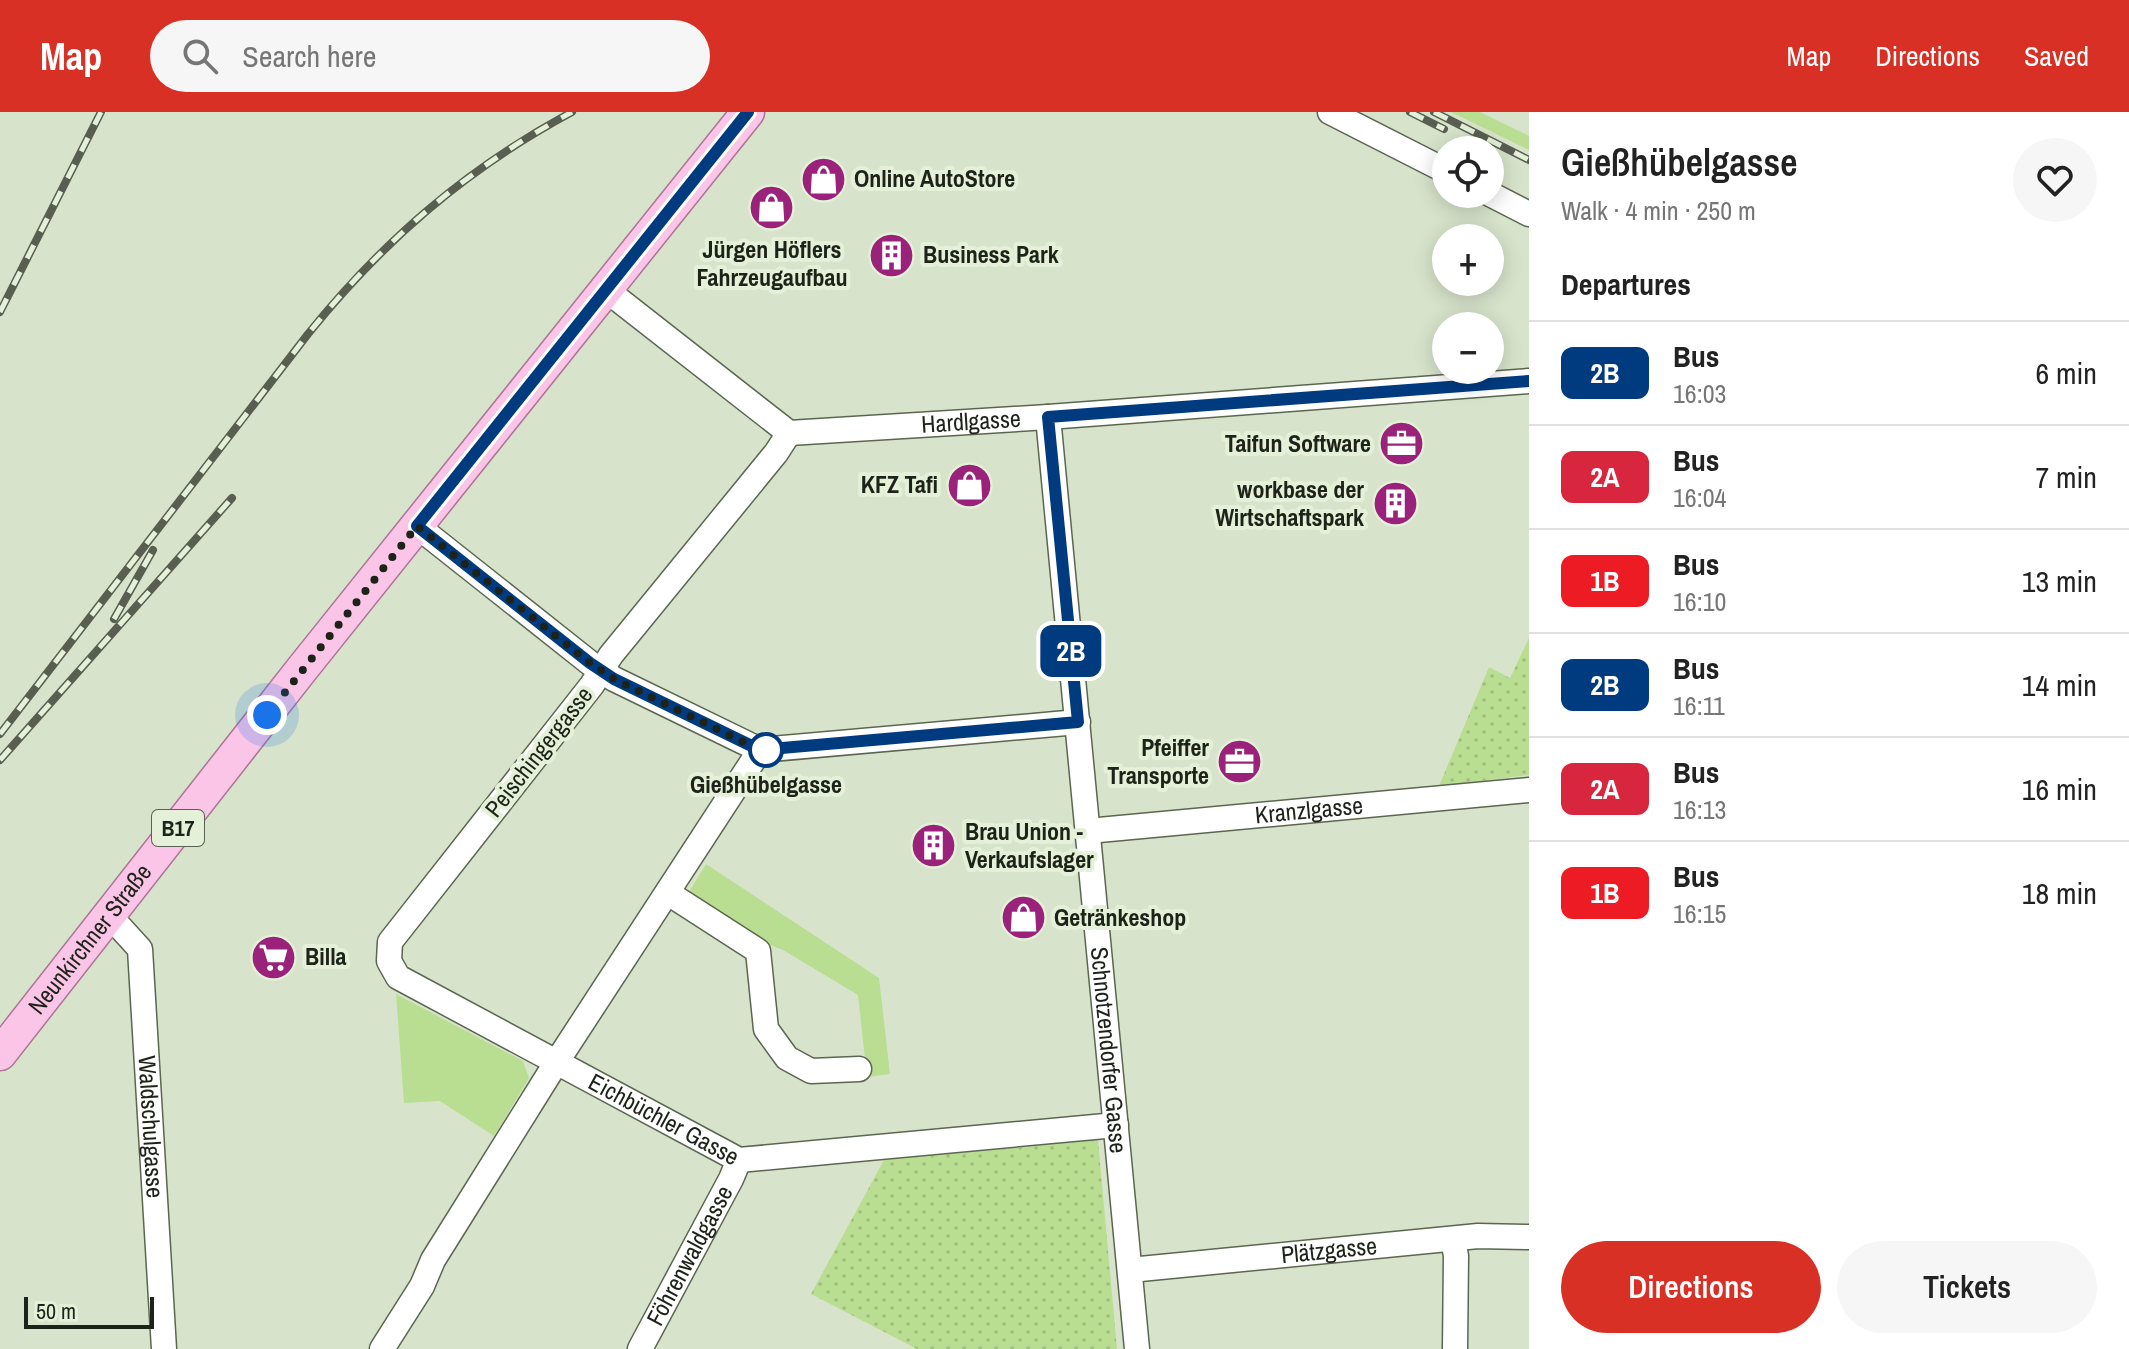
<!DOCTYPE html>
<html lang="en">
<head>
<meta charset="utf-8">
<style>
	:root { --surface:#fff; --page:#f6f6f6; --text:#222; --muted:#767676; --line:#e0e0e0; --accent:#d93025 }
	body { margin:0; font-family:"Archivo Narrow",sans-serif; background:var(--page); color:var(--text); height:100vh; display:flex; flex-direction:column; font-size:30px; white-space:nowrap }
	* { box-sizing:border-box; margin:0 }
	p { font-size:26px; color:var(--muted) }
	.icon { flex:none; width:44px; height:44px; fill:none; stroke:currentColor; stroke-width:2; stroke-linecap:round; stroke-linejoin:round }
	.map { position:relative; flex:1; overflow:hidden }
	.panel { display:flex; flex-direction:column; background:var(--surface); width:600px }
	.panel>* { flex:none }
	.badge { padding:0 16px; border-radius:12px; font-size:28px; line-height:52px }
	.fabs { position:absolute; left:1432px; top:24px; display:grid; gap:16px }
	.fabs a { display:grid; place-items:center; width:72px; height:72px; border-radius:50%; background:var(--surface); box-shadow:0 4px 20px #0003; font-size:40px }
	.scale { position:absolute; left:24px; bottom:20px; width:130px; box-sizing:border-box; padding-left:8px; border:4px solid #1e231a; border-top:0; font-size:22px; line-height:28px; white-space:nowrap; color:#1e231a; -webkit-text-stroke:6px #e4f1d8; paint-order:stroke }
	.you { position:absolute; width:40px; height:40px; margin:-20px; border:6px solid #fff; border-radius:50%; background:#1a73e8; box-shadow:0 0 0 12px #1a73e833 }
	.map>.badge { position:absolute; translate:-50% -50%; box-shadow:0 0 0 4px #fff }
	h2 { padding:0 32px; font-size:30px; line-height:72px }
	.round { display:grid; place-items:center; flex:none; width:84px; height:84px; border-radius:42px; background:var(--page) }
	.overview { display:flex; align-items:center; justify-content:space-between; height:136px; padding:0 32px }
	h1 { font-size:38px; font-weight:600; line-height:60px }
	.button { display:flex; gap:16px; margin-top:auto; padding:16px 32px }
	.button a { flex:1; height:92px; border-radius:48px; background:var(--accent); color:#fff; font-size:32px; font-weight:600; line-height:92px; text-align:center }
	.button a+a { background:var(--page); color:var(--text) }
	ul { padding:0; list-style:none }
	li { display:flex; align-items:center; gap:24px; height:104px; padding:0 32px; border-top:2px solid var(--line) }
	li div { flex:1 }
	li b { display:block; font-size:30px }
	li em { font-style:normal }
	li .badge { min-width:88px; font-weight:700; text-align:center }
	header { display:flex; align-items:center; gap:48px; box-sizing:border-box; height:112px; padding:0 40px; background:var(--accent); color:#fff }
	header strong { font-size:38px }
	nav { display:flex; gap:44px; margin-inline-start:auto; font-size:28px }
	.search { width:560px; height:72px; background:var(--page); display:flex; align-items:center; gap:20px; box-sizing:border-box; padding:0 28px; border-radius:44px; color:var(--muted); font-size:30px }
	main { display:flex; flex:1; min-height:0 }
	.map>svg:first-child { display:block }
</style>
</head>
<body>
<header>
<strong>Map</strong>
<div class="search"><svg class="icon" aria-label="search" viewBox="0 0 24 24"><circle cx="10" cy="10" r="6"/><path d="M15 15l6 6"/></svg>Search here</div>
<nav><a>Map</a><a>Directions</a><a>Saved</a></nav>
</header>
<main>
<div class="map">
<svg width="1529" height="1237" viewBox="0 0 1529 1237">
	<defs>
		<pattern id="park-dots" width="8" height="8" patternUnits="userSpaceOnUse" patternTransform="scale(2)"><rect width="8" height="8" fill="#b9de92"/><path d="M2 2h.1M6 6h.1" fill="none" stroke="#9fbe7d" stroke-width="1.8" stroke-linecap="round"/></pattern>
	</defs>
	<rect width="100%" height="100%" fill="#d7e4cb"/>
	<path fill="#b9de92" d="M 1451,0 L 1480,0 L 1529,24 L 1529,38 Z
		M 706,752 L 879,866 L 890,962 L 867,965 L 858,883 L 783,838 L 761,829 L 689,780 Z
		M 396,882 L 523,949 L 529,966 L 494,1024 L 440,989 L 404,991 Z"/>
	<path fill="url(#park-dots)" d="M 1529,526 L 1529,663 L 1439,674 L 1489,555 L 1510,566 Z
		M 1098,1028 L 1117,1237 L 917,1237 L 811,1182 L 884,1048 Z"/>
	<g fill="none" stroke-linecap="round" stroke-linejoin="round">
		<defs>
			<g id="minor">
				<path d="M 1330,0 L 1446,59"/>
				<path d="M 1490,82 L 1529,102"/>
				<path id="s1" d="M 605,177 L 789,321 L 1048,305 L 1529,269"/>
				<path id="s2" d="M 1048,305 L 1137,1237"/>
				<path id="s3" d="M 789,321 L 776,341 L 611,543 L 592,573 L 390,830 L 389,849 L 398,865 L 739,1048 L 1116,1013"/>
				<path d="M 417,414 L 590,551 L 614,567 L 760,638 L 1078,610"/>
				<path id="s4" d="M 1088,719 L 1529,678"/>
				<path d="M 668,781 L 758,839 L 766,917 L 787,946 L 811,959 L 859,957"/>
				<path id="s5" d="M 109,803 L 140,837 L 164,1237"/>
				<path d="M 1453,1127 L 1456,1144 L 1455,1237"/>
				<path id="s6" d="M 1130,1158 L 1478,1124 L 1529,1125"/>
				<path d="M 382,1237 L 422,1174 L 433,1148 L 556,951 L 760,638"/>
				<path id="s7" d="M 640,1237 L 731,1067 L 739,1048"/>
			</g>
			<g id="major">
				<path id="s8" d="M 0,942 L 302,557 L 748,0"/>
			</g>
		</defs>
		<use href="#minor" stroke="#5b6650" stroke-width="27"/>
		<use href="#major" stroke="#ac7496" stroke-width="35"/>
		<use href="#minor" stroke="#fff" stroke-width="24"/>
		<use href="#major" stroke="#fbc5e8" stroke-width="32"/>
		<defs>
			<path id="rail" d="M 1410,0 L 1444,17
				M 1434,0 L 1529,48
				M 0,200 L 101,0
				M 114,507 L 153,438
				M 0,622 L 308,222 C 383,129 466,57 572,0
				M 0,648 L 232,386"/>
		</defs>
		<use href="#rail" stroke="#585f51" stroke-width="8"/>
		<use href="#rail" stroke="#e4f1d8" stroke-width="5" stroke-dasharray="15" stroke-linecap="butt"/>
	</g>
	<g fill="none" stroke-linecap="round" stroke-linejoin="round">
		<defs>
			<path id="line" d="M 748,0 L 417,414 L 590,551 L 614,567 L 760,638 L 1078,610 L 1048,305 L 1529,269"/>
		</defs>
		<use href="#line" stroke="#fff" stroke-width="18"/>
		<use href="#line" stroke="#003b80" stroke-width="12"/>
		<path stroke="#1e231a" stroke-width="8" stroke-dasharray="0 14.4" d="M 267,603 L 417,414 L 590,551 L 614,567 L 760,638 L 766,638"/>
	</g>
	<defs>
		<symbol id="shop-disc" viewBox="-11 -11 22 22"><circle r="9.5" fill="#9b227a" stroke="#e4f1d8"/><path d="M-5-2.5h2.3a2.7 3.5 0 0 1 5.4 0H5L5.5 6h-11ZM-1.5-2.5h3a1.5 2.3 0 0 0-3 0Z" fill="#fff"/></symbol>
		<symbol id="building-disc" viewBox="-11 -11 22 22"><circle r="9.5" fill="#9b227a" stroke="#e4f1d8"/><path d="M-4-6H4V6H1V3H-1V6H-4ZM-2.5-4.3h1.7v1.8h-1.7ZM.8-4.3h1.7v1.8H.8ZM-2.5-1h1.7V.8h-1.7ZM.8-1h1.7V.8H.8Z" fill="#fff"/></symbol>
		<symbol id="office-disc" viewBox="-11 -11 22 22"><circle r="9.5" fill="#9b227a" stroke="#e4f1d8"/><path d="M-6-3h4V-5.5h4V-3h4V5H-6ZM-1-4.5V-3h2v-1.5ZM-6 0V1H6V0Z" fill="#fff"/></symbol>
		<symbol id="supermarket-disc" viewBox="-11 -11 22 22"><circle r="9.5" fill="#9b227a" stroke="#e4f1d8"/><path d="M-6-5.5h2.5l.6 2H6L4.5 2H-2.5L-4.4-4H-6ZM-1.5 3.2a1.3 1.3 0 1 0 .1 0ZM3 3.2a1.3 1.3 0 1 0 .1 0Z" fill="#fff"/></symbol>
	</defs>
	<g fill-rule="evenodd">
		<use href="#shop-disc" x="798" y="42" width="51" height="51"/>
		<use href="#shop-disc" x="746" y="70" width="51" height="51"/>
		<use href="#building-disc" x="866" y="118" width="51" height="51"/>
		<use href="#office-disc" x="1376" y="306" width="51" height="51"/>
		<use href="#shop-disc" x="944" y="348" width="51" height="51"/>
		<use href="#building-disc" x="1370" y="366" width="51" height="51"/>
		<use href="#office-disc" x="1214" y="624" width="51" height="51"/>
		<use href="#building-disc" x="908" y="708" width="51" height="51"/>
		<use href="#shop-disc" x="998" y="780" width="51" height="51"/>
		<use href="#supermarket-disc" x="248" y="820" width="51" height="51"/>
	</g>
	<circle fill="#fff" stroke="#003b80" stroke-width="4" cx="766" cy="638" r="16"/>
	<g text-anchor="middle" stroke-width="8" stroke-linejoin="round" paint-order="stroke">
		<rect fill="#e4f1d8" stroke="#596153" stroke-width="2" x="152" y="698" width="52" height="36" rx="6"/>
		<g font-size="22" font-weight="bold" fill="#1e231a">
			<text x="178" y="724">B17</text>
		</g>
		<g font-size="24" font-weight="bold" fill="#1e231a" stroke="#e4f1d8" text-anchor="start">
			<text x="854" y="75">Online AutoStore</text>
			<text x="772" y="146" text-anchor="middle">Jürgen Höflers<tspan x="772" dy="28">Fahrzeugaufbau</tspan></text>
			<text x="923" y="151">Business Park</text>
			<text x="1371" y="340" text-anchor="end">Taifun Software</text>
			<text x="938" y="381" text-anchor="end">KFZ Tafi</text>
			<text x="1364" y="386" text-anchor="end">workbase der<tspan x="1364" dy="28">Wirtschaftspark</tspan></text>
			<text x="1209" y="644" text-anchor="end">Pfeiffer<tspan x="1209" dy="28">Transporte</tspan></text>
			<text x="965" y="728">Brau Union -<tspan x="965" dy="28">Verkaufslager</tspan></text>
			<text x="1054" y="814">Getränkeshop</text>
			<text x="305" y="853">Billa</text>
		</g>
		<g font-size="24" fill="#1e231a" stroke="#e4f1d8">
			<text dy="8" stroke="none"><textPath href="#s1" startOffset="416">Hardlgasse</textPath></text>
			<text transform="translate(539 640) rotate(-52)" y="8">Peischingergasse</text>
			<text dy="8" stroke="none"><textPath href="#s4" startOffset="222">Kranzlgasse</textPath></text>
			<text dy="8" stroke="none"><textPath href="#s8" startOffset="146">Neunkirchner Straße</textPath></text>
			<text dy="8" stroke="none"><textPath href="#s2" startOffset="636">Schnotzendorfer Gasse</textPath></text>
			<text dy="8" stroke="none"><textPath href="#s3" startOffset="986">Eichbüchler Gasse</textPath></text>
			<text dy="8" stroke="none"><textPath href="#s5" startOffset="224">Waldschulgasse</textPath></text>
			<text dy="8" stroke="none"><textPath href="#s6" startOffset="200">Plätzgasse</textPath></text>
			<text dy="8" stroke="none"><textPath href="#s7" startOffset="106">Föhrenwaldgasse</textPath></text>
		</g>
		<g font-size="24" font-weight="bold" fill="#1e231a" stroke="#e4f1d8">
			<text x="766" y="681">Gießhübelgasse</text>
		</g>
	</g>
</svg>
<div class="fabs">
<a><svg class="icon" aria-label="locate" viewBox="0 0 24 24"><circle cx="12" cy="12" r="6"/><path d="M12 2v4M12 18v4M2 12h4M18 12h4"/></svg></a>
<a>+</a>
<a>−</a>
</div>
<div class="scale">50 m</div>
<div class="you" style="left:267px;top:603px"></div>
<b class="badge" style="left:1071px;top:539px;background:#003b80;color:#fff">2B</b>
</div>
<section class="panel">
<div class="overview"><div><h1>Gießhübelgasse</h1><p>Walk · 4 min · 250 m</p></div><a class="round"><svg class="icon" aria-label="heart" viewBox="0 0 24 24"><path d="M12 20l-8-8c-3-5 5-10 8-4 3-6 11-1 8 4z"/></svg></a></div>
<h2>Departures</h2>
<ul>
<li><span class="badge" style="background:#003b80;color:#fff">2B</span><div><b>Bus</b><p>16:03</p></div><em>6 min</em></li>
<li><span class="badge" style="background:#d7263d;color:#fff">2A</span><div><b>Bus</b><p>16:04</p></div><em>7 min</em></li>
<li><span class="badge" style="background:#ed1c24;color:#fff">1B</span><div><b>Bus</b><p>16:10</p></div><em>13 min</em></li>
<li><span class="badge" style="background:#003b80;color:#fff">2B</span><div><b>Bus</b><p>16:11</p></div><em>14 min</em></li>
<li><span class="badge" style="background:#d7263d;color:#fff">2A</span><div><b>Bus</b><p>16:13</p></div><em>16 min</em></li>
<li><span class="badge" style="background:#ed1c24;color:#fff">1B</span><div><b>Bus</b><p>16:15</p></div><em>18 min</em></li>
</ul>
<div class="button"><a>Directions</a><a>Tickets</a></div>
</section>
</main>
</body>
</html>
